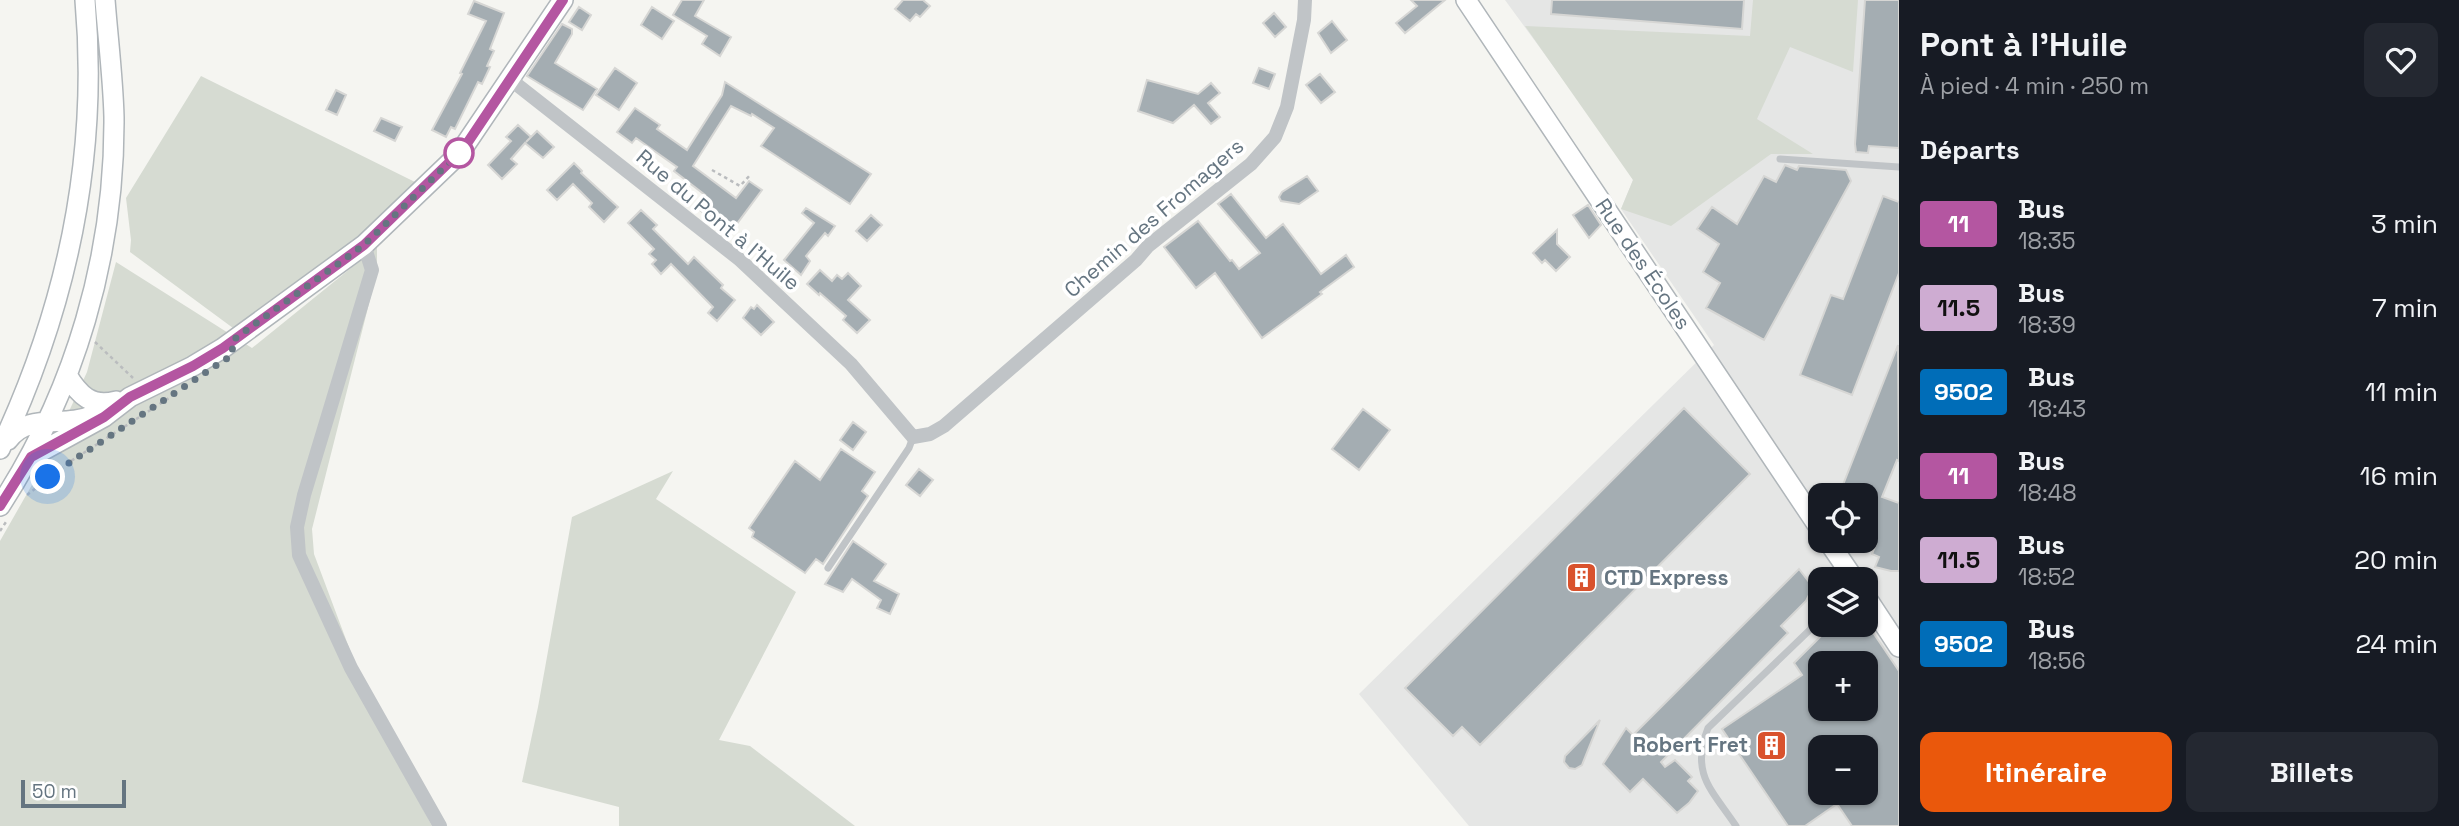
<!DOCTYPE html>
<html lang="fr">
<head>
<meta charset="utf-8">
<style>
	:root { --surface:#171b24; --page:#242831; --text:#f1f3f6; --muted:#9ea1a6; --accent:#ea580c }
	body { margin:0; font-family:"Space Grotesk",sans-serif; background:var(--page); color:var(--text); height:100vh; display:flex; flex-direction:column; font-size:26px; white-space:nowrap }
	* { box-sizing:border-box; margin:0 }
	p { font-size:23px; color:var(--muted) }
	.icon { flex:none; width:38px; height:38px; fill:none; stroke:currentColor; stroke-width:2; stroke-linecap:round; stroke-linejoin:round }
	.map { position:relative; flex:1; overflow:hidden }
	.panel { display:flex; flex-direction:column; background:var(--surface); width:560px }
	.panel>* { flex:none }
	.badge { padding:0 14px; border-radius:5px; font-size:24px; line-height:46px }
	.fabs { position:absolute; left:1808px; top:483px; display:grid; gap:14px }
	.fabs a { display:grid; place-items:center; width:70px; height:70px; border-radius:14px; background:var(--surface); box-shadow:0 2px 5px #0004; font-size:35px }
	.scale { position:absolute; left:21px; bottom:18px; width:105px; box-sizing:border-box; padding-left:7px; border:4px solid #657581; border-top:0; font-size:19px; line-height:24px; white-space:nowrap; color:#657581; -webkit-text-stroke:5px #fff; paint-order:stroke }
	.you { position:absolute; width:35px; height:35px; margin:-18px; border:5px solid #fff; border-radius:50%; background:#1a73e8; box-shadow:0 0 0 10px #1a73e833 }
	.map>.badge { position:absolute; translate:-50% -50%; box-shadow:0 0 0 4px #fff }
	h2 { padding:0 21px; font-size:26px; line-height:63px }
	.round { display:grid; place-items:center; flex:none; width:74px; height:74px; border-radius:14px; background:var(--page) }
	.headline { display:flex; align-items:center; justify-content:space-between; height:119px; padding:0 21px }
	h1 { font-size:33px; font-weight:600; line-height:52px }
	.button { display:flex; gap:14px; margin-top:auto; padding:14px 21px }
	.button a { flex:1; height:80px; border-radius:14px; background:var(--accent); color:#fff; font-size:28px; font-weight:600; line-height:80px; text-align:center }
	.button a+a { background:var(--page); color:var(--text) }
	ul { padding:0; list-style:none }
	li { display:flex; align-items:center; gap:21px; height:84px; padding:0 21px }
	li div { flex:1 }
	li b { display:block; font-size:26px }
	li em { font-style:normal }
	li .badge { min-width:77px; font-weight:700; text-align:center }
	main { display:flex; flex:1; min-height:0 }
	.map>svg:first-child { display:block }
</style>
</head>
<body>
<main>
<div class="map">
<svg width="1899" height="826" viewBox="0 0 1899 826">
	<rect width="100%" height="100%" fill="#f5f5f1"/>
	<path fill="#e5e6e5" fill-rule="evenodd" d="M 1505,0 L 1899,0 L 1899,826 L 1469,826 L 1359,694 L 1714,345 L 1621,209 L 1633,180 L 1619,156 ZM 1820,495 L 1866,495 L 1866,541 L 1820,541 ZM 1820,579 L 1866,579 L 1866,625 L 1820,625 ZM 1820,663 L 1866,663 L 1866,709 L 1820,709 ZM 1820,747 L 1866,747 L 1866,793 L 1820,793 Z"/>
	<path fill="#d6dbd2" d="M 1753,0 L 1858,0 L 1853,72 L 1790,47 L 1757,119 L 1813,154 L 1771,154 L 1671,226 L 1621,209 L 1633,180 L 1525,26 L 1750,36 Z
		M 201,76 L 417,183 L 362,237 L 294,290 L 233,328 L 130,252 L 131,240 L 126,198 Z
		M 377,247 L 377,272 L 312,529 L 314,554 L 378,725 L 432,826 L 0,826 L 0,541 L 49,455 L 87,372 L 116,262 L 252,348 Z
		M 673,471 L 656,499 L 796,592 L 719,740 L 750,746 L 855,826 L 619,826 L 619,807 L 522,782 L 538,707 L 572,517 Z"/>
	<path fill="#a4adb2" stroke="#d6d6d4" stroke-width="2" fill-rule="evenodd" d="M 682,0 L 704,0 L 695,16 L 731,37 L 720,56 L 702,44 L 707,36 L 673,15 Z
		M 903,0 L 923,0 L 930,6 L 920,17 L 916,14 L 910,21 L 895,9 Z
		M 1411,0 L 1445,0 L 1405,33 L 1396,23 L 1417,6 Z
		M 1552,0 L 1744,0 L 1742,29 L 1551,14 Z
		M 1865,0 L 1899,0 L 1899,148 L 1869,146 L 1868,153 L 1856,152 L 1855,144 Z
		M 474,1 L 504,13 L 490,49 L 494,51 L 487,66 L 490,67 L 482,84 L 478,82 L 455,129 L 451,127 L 446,137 L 432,130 L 462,74 L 460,73 L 486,21 L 468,14 Z
		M 579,7 L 591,15 L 582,30 L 569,22 Z
		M 652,7 L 674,21 L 662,39 L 641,25 Z
		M 1274,13 L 1286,27 L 1275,37 L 1263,23 Z
		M 1332,21 L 1347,40 L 1331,53 L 1318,33 Z
		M 562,24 L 572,29 L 572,34 L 555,63 L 597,89 L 583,110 L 527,76 Z
		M 615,68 L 637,83 L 619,110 L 596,95 Z
		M 1259,68 L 1275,74 L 1269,89 L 1253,83 Z
		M 1320,74 L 1335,92 L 1321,103 L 1306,85 Z
		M 1147,80 L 1198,94 L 1211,83 L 1220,93 L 1208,103 L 1220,117 L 1211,124 L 1194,105 L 1173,123 L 1138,111 Z
		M 725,82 L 871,174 L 850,204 L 761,146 L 774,128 L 752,114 L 751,116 L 731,106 L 693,166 L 736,198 L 749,181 L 762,190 L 730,233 L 696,207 L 705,195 L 674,171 L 677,167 L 636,138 L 632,143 L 617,132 L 635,108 L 660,125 L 657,129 L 687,150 L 722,95 Z
		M 336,90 L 346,95 L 337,115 L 326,110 Z
		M 381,118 L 402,127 L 395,141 L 374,131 Z
		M 518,125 L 531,137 L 526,142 L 537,131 L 554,147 L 543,158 L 525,143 L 511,159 L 517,164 L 502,179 L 488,165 L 511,141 L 506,137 Z
		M 574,163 L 582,171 L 581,173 L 618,207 L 604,222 L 589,207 L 592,203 L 573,184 L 557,200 L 547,190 Z
		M 1785,165 L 1797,170 L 1799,166 L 1846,170 L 1851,181 L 1764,340 L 1706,308 L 1720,283 L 1703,272 L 1719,244 L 1697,229 L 1712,207 L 1737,224 L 1764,176 L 1776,182 Z
		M 1307,176 L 1318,191 L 1299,204 L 1281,201 L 1279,197 L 1282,192 Z
		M 1231,194 L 1266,238 L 1283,224 L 1321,274 L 1346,255 L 1354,267 L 1320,292 L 1322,294 L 1262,338 L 1215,273 L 1196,288 L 1164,247 L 1198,221 L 1230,261 L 1232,260 L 1239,269 L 1260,253 L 1218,204 Z
		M 1883,196 L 1899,202 L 1899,273 L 1852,395 L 1800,375 L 1831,295 L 1843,299 Z
		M 1588,205 L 1601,225 L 1589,238 L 1573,215 Z
		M 806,208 L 835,226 L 828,236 L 825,233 L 806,256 L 810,261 L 801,275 L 784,260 L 814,223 L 802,213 Z
		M 641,210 L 657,225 L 653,229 L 688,264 L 694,257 L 723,285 L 721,288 L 735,300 L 717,321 L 708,313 L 713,307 L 671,264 L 661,274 L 652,264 L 656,260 L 649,254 L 654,249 L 628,223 Z
		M 871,215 L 882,225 L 867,241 L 856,231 Z
		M 1557,230 L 1557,244 L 1570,257 L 1556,271 L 1545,260 L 1542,263 L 1533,253 Z
		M 820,270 L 832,281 L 837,275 L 842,279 L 848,273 L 861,286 L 848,300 L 870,320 L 857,333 L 843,320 L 846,316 L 820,293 L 819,295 L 807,284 Z
		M 757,305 L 774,322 L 761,335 L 743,318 L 751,307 L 754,309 Z
		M 1898,345 L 1899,461 L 1897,460 L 1882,497 L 1899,503 L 1899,571 L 1891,571 L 1875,567 L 1879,557 L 1872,554 L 1876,544 L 1866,540 L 1866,495 L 1839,495 Z
		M 1684,408 L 1750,474 L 1480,745 L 1462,727 L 1453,736 L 1405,688 Z
		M 1363,409 L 1390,430 L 1359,470 L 1332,449 Z
		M 853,422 L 866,432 L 853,450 L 840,440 Z
		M 841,449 L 875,472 L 862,491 L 868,496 L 823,564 L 816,559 L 805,573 L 752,537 L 754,532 L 749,528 L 795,461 L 820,480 Z
		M 919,469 L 933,480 L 920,496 L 906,485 Z
		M 853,541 L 886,564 L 874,581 L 899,594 L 890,614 L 877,608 L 881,600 L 852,579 L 843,592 L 825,584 Z
		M 1799,569 L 1809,582 L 1810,593 L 1806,601 L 1781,626 L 1788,633 L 1661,762 L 1665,767 L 1675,760 L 1692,777 L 1688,781 L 1698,791 L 1689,803 L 1677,813 L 1643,779 L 1630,792 L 1603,764 L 1626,728 L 1633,735 Z
		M 1832,625 L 1868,625 L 1899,671 L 1899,826 L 1852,826 L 1837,804 L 1805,826 L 1788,826 L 1722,729 L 1802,675 L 1794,663 ZM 1820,663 L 1866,663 L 1866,709 L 1820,709 ZM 1820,747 L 1866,747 L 1866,793 L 1820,793 Z
		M 1600,720 L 1582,765 L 1575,769 L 1569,768 L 1564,762 L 1565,756 Z"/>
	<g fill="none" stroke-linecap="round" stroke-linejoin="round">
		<defs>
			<path id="secondary" d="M 1466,0 L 1820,529
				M 67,375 C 79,395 92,408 116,401
				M 8,440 C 29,411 64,429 93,415
				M 0,449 C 67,307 99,157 85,0
				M 31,457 L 104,417 L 130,397 L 193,366 L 223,348 L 364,245 L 459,154 L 563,0
				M 0,506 C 75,391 115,255 114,117 C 113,78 108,39 105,0
				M 1828,541 L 1854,579
				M 1866,597 L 1899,647"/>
		</defs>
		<use href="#secondary" stroke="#b0b6ba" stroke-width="22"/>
		<path stroke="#babcbe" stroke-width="2.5" stroke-dasharray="3.5 3.5" stroke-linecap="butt" d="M 712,170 L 740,186 L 751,174
			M 95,342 L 133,378
			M 27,495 L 71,461 L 169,398
			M 0,531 L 6,522"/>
		<path stroke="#c0c4c7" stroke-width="7" d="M 1780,159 L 1899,167
			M 828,568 L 909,448 L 913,437
			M 1736,826 C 1712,790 1690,774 1708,728 L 1820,620"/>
		<path stroke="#c0c4c7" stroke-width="14" d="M 511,80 L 739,259 L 851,364 L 913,437 L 930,434 L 944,426 L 1136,260 L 1148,246 L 1251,164 L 1275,137 L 1287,107 L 1304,20 L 1305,0
			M 364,245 L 372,270 L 304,495 L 297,527 L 299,555 L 351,668 L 440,826"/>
		<use href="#secondary" stroke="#fff" stroke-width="19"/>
	</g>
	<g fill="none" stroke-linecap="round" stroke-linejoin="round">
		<defs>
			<path id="line" d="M 0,506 L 31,457 L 104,417 L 130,397 L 193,366 L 223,348 L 364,245 L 464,148 L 563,0"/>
		</defs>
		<use href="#line" stroke="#fff" stroke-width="16"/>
		<use href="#line" stroke="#b456a1" stroke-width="10"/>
		<path stroke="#657581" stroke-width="7" stroke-dasharray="0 12.6" d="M 48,477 L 232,355 L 233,340 L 364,245 L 459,153"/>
	</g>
	<defs>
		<symbol id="building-square" viewBox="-11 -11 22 22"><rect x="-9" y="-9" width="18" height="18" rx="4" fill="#d9522d" stroke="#fff"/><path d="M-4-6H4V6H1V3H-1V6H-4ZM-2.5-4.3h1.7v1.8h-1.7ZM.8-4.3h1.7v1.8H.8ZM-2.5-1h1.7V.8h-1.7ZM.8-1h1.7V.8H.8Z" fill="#fff"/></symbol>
	</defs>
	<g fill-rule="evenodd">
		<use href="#building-square" x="1564" y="560" width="35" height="35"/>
		<use href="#building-square" x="1754" y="728" width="35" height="35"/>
	</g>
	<circle fill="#fff" stroke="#b456a1" stroke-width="3.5" cx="459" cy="153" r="14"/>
	<g text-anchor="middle" stroke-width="7" stroke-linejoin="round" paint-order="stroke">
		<g font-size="21" fill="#657581" stroke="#fff">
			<text transform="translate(1154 218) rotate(-41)" y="7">Chemin des Fromagers</text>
			<text transform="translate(718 220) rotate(40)" y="7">Rue du Pont à l'Huile</text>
			<text transform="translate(1643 264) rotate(56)" y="7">Rue des Écoles</text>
		</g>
		<g font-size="21" font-weight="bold" fill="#657581" stroke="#fff" text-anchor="start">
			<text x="1604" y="585">CTD Express</text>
			<text x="1748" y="752" text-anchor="end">Robert Fret</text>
		</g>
	</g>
</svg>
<div class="fabs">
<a><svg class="icon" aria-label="locate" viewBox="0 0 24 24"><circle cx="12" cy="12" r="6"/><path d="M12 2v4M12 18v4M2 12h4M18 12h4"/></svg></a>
<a><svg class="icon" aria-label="layers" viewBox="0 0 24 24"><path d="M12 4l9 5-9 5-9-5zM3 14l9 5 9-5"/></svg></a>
<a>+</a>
<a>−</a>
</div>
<div class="scale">50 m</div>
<div class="you" style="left:48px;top:477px"></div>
</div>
<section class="panel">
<div class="headline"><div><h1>Pont à l'Huile</h1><p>À pied · 4 min · 250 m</p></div><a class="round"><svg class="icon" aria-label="heart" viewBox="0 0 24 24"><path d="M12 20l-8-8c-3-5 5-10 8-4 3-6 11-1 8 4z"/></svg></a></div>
<h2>Départs</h2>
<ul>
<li><span class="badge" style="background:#b456a1;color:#fff">11</span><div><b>Bus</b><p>18:35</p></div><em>3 min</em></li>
<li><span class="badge" style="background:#ceacd2;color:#111">11.5</span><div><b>Bus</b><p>18:39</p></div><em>7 min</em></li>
<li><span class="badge" style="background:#006db8;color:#fff">9502</span><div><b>Bus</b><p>18:43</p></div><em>11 min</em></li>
<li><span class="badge" style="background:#b456a1;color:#fff">11</span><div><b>Bus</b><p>18:48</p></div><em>16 min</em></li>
<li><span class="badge" style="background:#ceacd2;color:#111">11.5</span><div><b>Bus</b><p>18:52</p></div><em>20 min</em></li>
<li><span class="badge" style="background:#006db8;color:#fff">9502</span><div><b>Bus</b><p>18:56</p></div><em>24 min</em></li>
</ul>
<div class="button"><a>Itinéraire</a><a>Billets</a></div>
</section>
</main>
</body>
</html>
